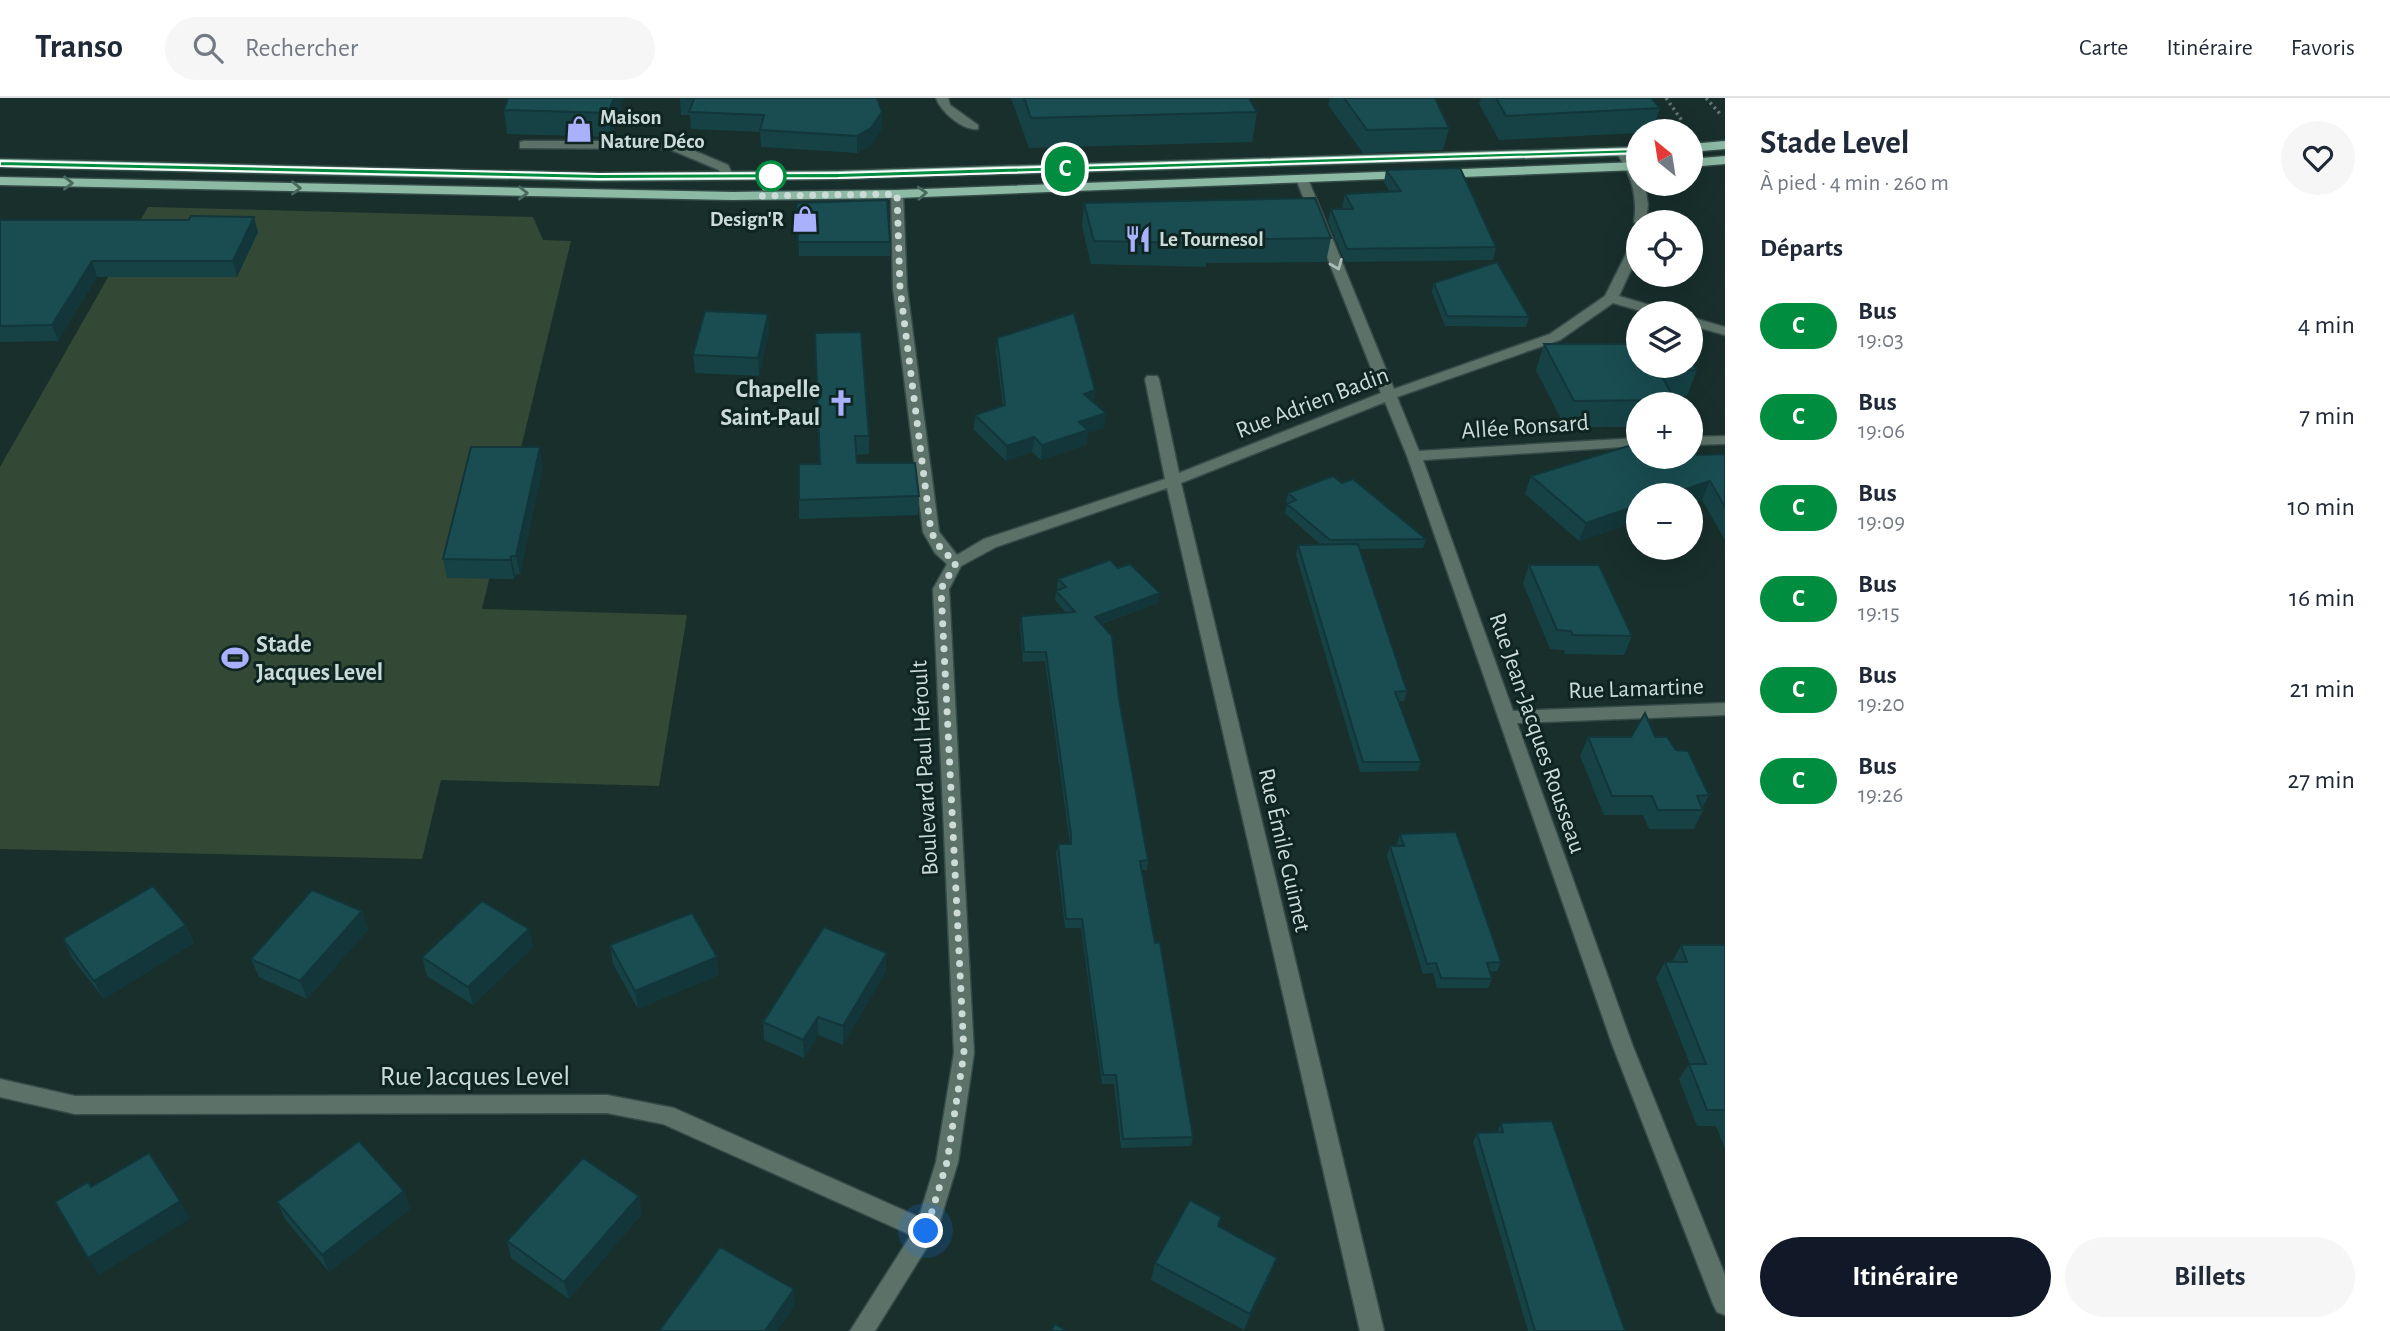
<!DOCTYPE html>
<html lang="fr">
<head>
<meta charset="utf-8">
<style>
	:root { --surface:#fff; --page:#f6f6f7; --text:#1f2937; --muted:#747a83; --line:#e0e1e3; --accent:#111827 }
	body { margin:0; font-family:"Alegreya Sans",sans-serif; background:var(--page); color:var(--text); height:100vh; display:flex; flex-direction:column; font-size:26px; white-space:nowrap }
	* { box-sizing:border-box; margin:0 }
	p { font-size:23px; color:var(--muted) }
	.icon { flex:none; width:38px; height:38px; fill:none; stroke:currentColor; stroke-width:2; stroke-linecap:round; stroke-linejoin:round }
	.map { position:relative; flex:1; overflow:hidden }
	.sheet { display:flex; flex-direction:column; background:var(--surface); width:665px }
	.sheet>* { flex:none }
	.badge { padding:0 14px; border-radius:23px; font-size:24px; line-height:46px }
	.needle { width:46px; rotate:330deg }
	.fabs { position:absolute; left:1626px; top:21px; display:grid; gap:14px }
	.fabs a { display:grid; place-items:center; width:77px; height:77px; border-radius:50%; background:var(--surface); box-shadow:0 7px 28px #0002; font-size:35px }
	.you { position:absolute; width:35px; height:35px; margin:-18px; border:5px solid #fff; border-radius:50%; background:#1a73e8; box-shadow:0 0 0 10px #1a73e833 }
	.map>.badge { position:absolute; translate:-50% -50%; box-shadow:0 0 0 4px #fff }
	h2 { padding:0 35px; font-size:26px; line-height:63px }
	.round { display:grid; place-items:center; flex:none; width:74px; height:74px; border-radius:37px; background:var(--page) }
	.overview { display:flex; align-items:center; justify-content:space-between; height:119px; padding:0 35px }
	h1 { font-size:33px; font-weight:600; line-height:52px }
	.cta { display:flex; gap:14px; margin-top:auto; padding:14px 35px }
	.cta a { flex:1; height:80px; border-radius:42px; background:var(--accent); color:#fff; font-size:28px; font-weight:600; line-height:80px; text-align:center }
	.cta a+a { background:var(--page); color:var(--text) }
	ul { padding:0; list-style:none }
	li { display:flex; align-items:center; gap:21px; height:91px; padding:0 35px }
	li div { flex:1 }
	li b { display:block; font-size:26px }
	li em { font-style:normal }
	li .badge { min-width:77px; font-weight:700; text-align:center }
	header { display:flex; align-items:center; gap:42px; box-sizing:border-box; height:98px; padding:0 35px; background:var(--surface); border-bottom:2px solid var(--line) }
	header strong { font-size:33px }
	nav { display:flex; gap:38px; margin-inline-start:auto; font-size:24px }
	.search { width:490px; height:63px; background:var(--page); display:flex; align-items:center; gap:18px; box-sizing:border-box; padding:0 24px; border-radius:38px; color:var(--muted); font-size:26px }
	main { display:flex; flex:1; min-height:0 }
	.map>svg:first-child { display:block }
</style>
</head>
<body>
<header>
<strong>Transo</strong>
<div class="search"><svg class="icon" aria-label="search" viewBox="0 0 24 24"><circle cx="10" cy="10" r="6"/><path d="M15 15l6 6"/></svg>Rechercher</div>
<nav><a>Carte</a><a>Itinéraire</a><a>Favoris</a></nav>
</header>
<main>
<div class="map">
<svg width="1725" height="1233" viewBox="0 0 1725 1233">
	<rect width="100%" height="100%" fill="#182f2c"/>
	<path fill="#344935" d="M 148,109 L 533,119 L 543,142 L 571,143 L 482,511 L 687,517 L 659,688 L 441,682 L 422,761 L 0,751 L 0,369 Z"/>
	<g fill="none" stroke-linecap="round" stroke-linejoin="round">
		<defs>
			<path id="minor" d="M 936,0 L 948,0 L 950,7 L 978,27 L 978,31 C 963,33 941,14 936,0 Z
				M 524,43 L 671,43 L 728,67 L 733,78 L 723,81 L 719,72 L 669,51 L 520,50 L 520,44 Z
				M 1618,51 L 1626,51 L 1638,70 L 1638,86 L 1645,88 L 1648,106 L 1646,124 L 1638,124 L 1638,127 L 1634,124 C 1638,98 1631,76 1616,54 Z
				M 1302,77 L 1308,81 L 1394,291 L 1550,236 L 1605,198 L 1631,146 L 1632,132 L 1638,128 L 1638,157 L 1619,198 L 1667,212 L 1669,215 L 1648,215 L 1613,205 L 1560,242 L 1397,299 L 1419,353 L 1638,340 L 1638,348 L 1423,362 L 1513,613 L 1725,605 L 1725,617 L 1517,625 L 1632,946 L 1725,1177 L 1725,1217 L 1717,1214 L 1713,1206 L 1612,946 L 1407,358 L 1385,304 L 1181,385 L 1384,1233 L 1360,1233 L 1167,390 L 996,449 L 961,468 L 949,491 L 974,955 L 958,1064 L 937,1133 L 875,1233 L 850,1233 L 911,1137 L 663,1026 L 607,1015 L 75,1016 L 0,999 L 0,981 L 75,998 L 607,997 L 674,1010 L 919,1119 L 936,1064 L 954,955 L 933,491 L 947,466 L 935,455 L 923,434 L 893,190 L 891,96 L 897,92 L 903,96 L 907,190 L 939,434 L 957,457 L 984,441 L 1165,381 L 1145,281 L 1147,278 L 1157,278 L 1159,281 L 1179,375 L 1381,295 L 1296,81 Z
				M 1690,219 L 1725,229 L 1725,237 L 1690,227 Z
				M 1725,338 L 1725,346 L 1690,347 L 1690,339 Z"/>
			<path id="major" d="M 1725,43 L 1725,51 L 1690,54 L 1690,46 Z
				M 1638,49 L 1638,57 L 838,81 L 599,83 L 0,69 L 0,61 L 599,75 L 838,73 Z
				M 1725,58 L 1725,66 L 1690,69 L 1690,61 Z
				M 1638,64 L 1638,72 L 1438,80 L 1432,76 L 1438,72 Z
				M 1406,73 L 1410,74 L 1410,80 L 897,100 L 733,102 L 0,87 L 0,79 L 733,94 L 897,92 Z"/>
		</defs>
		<use href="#minor" stroke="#354b48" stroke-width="3"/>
		<use href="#major" stroke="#354b48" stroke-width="3"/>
		<path stroke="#617471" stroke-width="3.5" stroke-dasharray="2.5 3.5" stroke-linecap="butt" d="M 1666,0 L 1683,24
			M 1706,0 L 1722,18"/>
		<use href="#minor" fill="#5c7268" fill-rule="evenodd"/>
		<use href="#major" fill="#8cbaa5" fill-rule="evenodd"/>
	</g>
	<path fill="#164246" d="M 508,0 L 624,0 L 611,39 L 507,36 L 504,12 Z
		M 680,0 L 882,14 L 882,31 L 871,47 L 857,55 L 761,49 L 760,34 L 691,31 L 690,17 L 681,17 Z
		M 1011,0 L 1249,0 L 1257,14 L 1252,44 L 1029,50 Z
		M 1330,0 L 1435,0 L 1449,30 L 1443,52 L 1363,55 L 1328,7 Z
		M 1481,0 L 1651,0 L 1660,10 L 1652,33 L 1638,33 L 1638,35 L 1499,42 L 1479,6 Z
		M 1386,72 L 1496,149 L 1493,162 L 1345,164 L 1328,123 L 1331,111 L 1344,111 L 1342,108 L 1345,96 L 1390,94 L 1384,84 Z
		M 797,105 L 890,144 L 890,158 L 799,158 Z
		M 1084,105 L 1331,140 L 1326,164 L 1206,165 L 1206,169 L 1091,166 L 1082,128 Z
		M 0,122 L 258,134 L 237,179 L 97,179 L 58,243 L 0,244 Z
		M 1434,185 L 1529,219 L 1526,229 L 1445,228 L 1432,194 Z
		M 768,216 L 769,234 L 759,278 L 695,275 L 693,257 Z
		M 815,235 L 869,338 L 869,356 L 857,357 L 857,365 L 919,398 L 918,417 L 799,421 L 799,366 L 820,366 Z
		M 1631,236 L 1697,272 L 1687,298 L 1673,299 L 1675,302 L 1673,306 L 1638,306 L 1638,329 L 1565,329 L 1536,272 L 1544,246 L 1627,246 Z
		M 997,240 L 1094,305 L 1104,330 L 1088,335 L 1086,347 L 1041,362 L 1032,354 L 1006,363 L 974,332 L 975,317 L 1003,308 L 996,254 Z
		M 1725,356 L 1725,442 L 1702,402 L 1579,443 L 1525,396 L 1531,378 L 1697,357 Z
		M 543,368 L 520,476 L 515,477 L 514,481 L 447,480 L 443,461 Z
		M 1342,385 L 1426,441 L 1423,450 L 1360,451 L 1407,593 L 1404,603 L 1399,603 L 1421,664 L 1418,673 L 1360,674 L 1296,457 L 1298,447 L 1321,447 L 1285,415 L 1287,406 L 1286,404 L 1288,395 Z
		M 1529,467 L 1632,538 L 1624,557 L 1565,556 L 1564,552 L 1550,551 L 1523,485 Z
		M 1118,470 L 1160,495 L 1158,505 L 1101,526 L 1119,601 L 1148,762 L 1147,772 L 1142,772 L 1193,1039 L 1191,1048 L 1121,1050 L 1114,986 L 1102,986 L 1081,830 L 1065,830 L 1056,755 L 1058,746 L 1070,746 L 1045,563 L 1023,564 L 1020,528 L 1021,518 L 1066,515 L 1055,502 L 1056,493 L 1058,492 L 1057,491 L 1058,481 Z
		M 1588,639 L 1655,639 L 1709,697 L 1702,710 L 1703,712 L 1694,731 L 1649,731 L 1643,717 L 1604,717 L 1580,658 Z
		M 1400,736 L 1501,864 L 1497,873 L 1490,874 L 1492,881 L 1488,890 L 1437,890 L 1433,875 L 1423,876 L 1387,758 L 1390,748 L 1398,748 L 1397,746 Z
		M 362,813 L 368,832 L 307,901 L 259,879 L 251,861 Z
		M 186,827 L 194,845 L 104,901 L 72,860 L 63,841 Z
		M 529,831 L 533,849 L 473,907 L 427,878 L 422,859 Z
		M 610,847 L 719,877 L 638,911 L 613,866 Z
		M 1681,847 L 1725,847 L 1725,1051 L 1716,1028 L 1697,1028 L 1679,981 L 1689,966 L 1690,966 L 1656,880 L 1665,864 L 1672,864 Z
		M 886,873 L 843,947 L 818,937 L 804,960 L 764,942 L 763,924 Z
		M 1501,1025 L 1625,1233 L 1528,1233 L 1473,1044 L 1477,1035 L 1497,1034 Z
		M 404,1093 L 410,1111 L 329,1174 L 285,1121 L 277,1104 Z
		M 639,1098 L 642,1116 L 569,1201 L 511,1160 L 507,1143 Z
		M 1221,1119 L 1219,1128 L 1271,1177 L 1244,1232 L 1151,1182 L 1155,1165 Z"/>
	<path fill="#123639" d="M 614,0 L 624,0 L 611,39 L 608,15 Z
		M 882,14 L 882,31 L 871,47 L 857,55 L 857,38 Z
		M 254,119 L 258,134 L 237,179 L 233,163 Z
		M 92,163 L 97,179 L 58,243 L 52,227 Z
		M 768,216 L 769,234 L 759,278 L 758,260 Z
		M 1095,292 L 1094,307 L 1084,296 Z
		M 1106,315 L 1104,330 L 1088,335 L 1086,347 L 1041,362 L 1042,347 L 1079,324 Z
		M 1034,339 L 1032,354 L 1006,363 L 1007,348 Z
		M 540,349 L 543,368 L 520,476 L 516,458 Z
		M 1710,383 L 1702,402 L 1690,405 L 1690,397 L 1668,397 Z
		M 1638,407 L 1638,423 L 1579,443 L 1586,425 Z
		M 511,458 L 515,477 L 514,481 L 510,462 Z
		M 1160,495 L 1158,505 L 1093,528 L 1095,519 Z
		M 362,813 L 368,832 L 307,901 L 300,883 Z
		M 186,827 L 194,845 L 104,901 L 94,883 Z
		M 529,831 L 533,849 L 473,907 L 468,889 Z
		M 887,855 L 886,873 L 843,947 L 843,928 Z
		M 717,859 L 719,877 L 638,911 L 635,893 Z
		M 818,919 L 818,937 L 804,960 L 803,942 Z
		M 404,1093 L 410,1111 L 329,1174 L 322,1157 Z
		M 639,1098 L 642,1116 L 569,1201 L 564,1184 Z
		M 180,1103 L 190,1121 L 99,1177 L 88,1160 Z
		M 1277,1160 L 1271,1177 L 1244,1232 L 1250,1216 Z
		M 794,1191 L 795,1208 L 777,1233 L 765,1233 Z"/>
	<path fill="#194d51" stroke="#123639" stroke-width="2" d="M 508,0 L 614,0 L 608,15 L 504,12 Z
		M 680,0 L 877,0 L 882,14 L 871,30 L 857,38 L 760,32 L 764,17 L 689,14 L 694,1 Z
		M 1024,0 L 1249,0 L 1257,14 L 1031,20 Z
		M 1344,0 L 1435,0 L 1449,30 L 1367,32 Z
		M 1496,0 L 1651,0 L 1660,10 L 1506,18 Z
		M 1460,70 L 1496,149 L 1347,151 L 1331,111 L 1353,111 L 1345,96 L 1401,93 L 1386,72 Z
		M 1315,100 L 1331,140 L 1205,142 L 1210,145 L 1094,143 L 1084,105 Z
		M 887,102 L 890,144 L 798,144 L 797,105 Z
		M 191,118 L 254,119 L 233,163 L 92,163 L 52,227 L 0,228 L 0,122 L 189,122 Z
		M 1497,164 L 1529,219 L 1447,218 L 1434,185 Z
		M 705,213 L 768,216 L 758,260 L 693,257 Z
		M 1074,215 L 1095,292 L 1084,296 L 1106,315 L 1079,324 L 1088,332 L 1042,347 L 1034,339 L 1007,348 L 975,317 L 1005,307 L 997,240 Z
		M 861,234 L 869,338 L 855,338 L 857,365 L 915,365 L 919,398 L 799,402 L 799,366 L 820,366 L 815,235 Z
		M 1631,236 L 1638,236 L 1638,268 L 1690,268 L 1690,262 L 1697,272 L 1659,273 L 1675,302 L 1574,303 L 1544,246 L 1637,246 Z
		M 1638,345 L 1638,359 L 1690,359 L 1690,346 L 1697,357 L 1725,356 L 1725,409 L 1710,383 L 1668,397 L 1638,397 L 1638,407 L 1586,425 L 1531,378 Z
		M 471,349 L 540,349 L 516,458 L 511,458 L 510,462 L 443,461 Z
		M 1333,378 L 1342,385 L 1353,381 L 1426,441 L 1330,442 L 1287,406 L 1296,402 L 1288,395 Z
		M 1358,446 L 1407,593 L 1395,594 L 1421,664 L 1363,664 L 1298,447 Z
		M 1110,462 L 1118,470 L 1130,466 L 1160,495 L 1095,519 L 1112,538 L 1119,601 L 1148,762 L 1140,763 L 1155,845 L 1160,844 L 1193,1039 L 1123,1041 L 1116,977 L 1103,977 L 1082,821 L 1066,821 L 1058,746 L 1071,746 L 1071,736 L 1046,554 L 1024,554 L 1021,518 L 1075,514 L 1056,493 L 1066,489 L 1058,481 Z
		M 1529,467 L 1599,467 L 1632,538 L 1573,537 L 1571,533 L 1557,532 Z
		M 1645,615 L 1655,639 L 1667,639 L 1676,652 L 1688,653 L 1709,697 L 1697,698 L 1703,712 L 1658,712 L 1652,698 L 1612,698 L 1588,639 L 1631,639 Z
		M 1456,734 L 1501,864 L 1487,865 L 1492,881 L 1441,880 L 1436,865 L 1427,866 L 1390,748 L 1404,748 L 1400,736 Z
		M 153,788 L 186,827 L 94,883 L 63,841 Z
		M 312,792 L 362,813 L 300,883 L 251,861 Z
		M 482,803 L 529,831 L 468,889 L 422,859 Z
		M 692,815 L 717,859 L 635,893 L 610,847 Z
		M 824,829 L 887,855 L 843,928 L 818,919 L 803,942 L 763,924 Z
		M 1681,847 L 1725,847 L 1725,1012 L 1707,1012 L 1689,966 L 1706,966 L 1665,864 L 1687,864 Z
		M 1552,1023 L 1625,1233 L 1535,1233 L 1477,1035 L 1503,1034 L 1501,1025 Z
		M 359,1043 L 404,1093 L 322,1157 L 277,1104 Z
		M 149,1055 L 180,1103 L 88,1160 L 55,1104 L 88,1084 L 91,1089 Z
		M 583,1060 L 639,1098 L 564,1184 L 507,1143 Z
		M 1190,1102 L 1221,1119 L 1218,1128 L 1277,1160 L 1250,1216 L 1155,1165 Z
		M 720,1149 L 794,1191 L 765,1233 L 659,1233 Z
		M 1055,1226 L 1067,1233 L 1051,1233 Z"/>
	<defs><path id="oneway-chevron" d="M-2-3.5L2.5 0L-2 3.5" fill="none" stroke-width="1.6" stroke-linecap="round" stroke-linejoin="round" transform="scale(1.75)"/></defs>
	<g stroke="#47685d">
		<use href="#oneway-chevron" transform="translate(68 85) rotate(1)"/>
		<use href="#oneway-chevron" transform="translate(296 90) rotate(1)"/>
		<use href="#oneway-chevron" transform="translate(523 95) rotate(1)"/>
		<use href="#oneway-chevron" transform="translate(922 95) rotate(-3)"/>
	</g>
	<use stroke="#abbcb6" href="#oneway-chevron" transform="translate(1337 167) rotate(68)"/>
	<path fill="#008d3f" stroke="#fff" stroke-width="2" d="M 1638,51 L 1643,53 L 1641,55 L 838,80 L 599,81 L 0,68 L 0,63 L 599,76 L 838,75 Z"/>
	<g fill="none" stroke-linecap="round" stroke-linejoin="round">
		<path stroke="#cddbd8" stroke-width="7" stroke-dasharray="0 12.6" d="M 771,78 L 760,98 L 897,96 L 900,190 L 931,434 L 941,451 L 956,465 L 941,491 L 964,955 L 947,1064 L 926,1133"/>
	</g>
	<defs>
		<symbol id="shop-bare" viewBox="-9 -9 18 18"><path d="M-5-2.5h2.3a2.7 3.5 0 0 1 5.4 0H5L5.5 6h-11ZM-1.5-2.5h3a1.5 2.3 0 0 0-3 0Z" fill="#a9b0fc" stroke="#0e2522" stroke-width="2.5" paint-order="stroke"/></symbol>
		<symbol id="restaurant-bare" viewBox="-9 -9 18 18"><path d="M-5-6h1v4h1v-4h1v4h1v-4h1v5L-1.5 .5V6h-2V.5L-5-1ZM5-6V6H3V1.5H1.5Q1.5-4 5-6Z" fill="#a9b0fc" stroke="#0e2522" stroke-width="2.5" paint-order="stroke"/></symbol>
		<symbol id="church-bare" viewBox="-9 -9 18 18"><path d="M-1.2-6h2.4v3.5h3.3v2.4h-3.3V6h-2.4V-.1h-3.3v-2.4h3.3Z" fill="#a9b0fc" stroke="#0e2522" stroke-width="2.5" paint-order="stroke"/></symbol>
		<symbol id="stadium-bare" viewBox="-9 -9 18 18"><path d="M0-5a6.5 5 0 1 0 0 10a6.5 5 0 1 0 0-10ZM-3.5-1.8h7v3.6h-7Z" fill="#a9b0fc" stroke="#0e2522" stroke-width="2.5" paint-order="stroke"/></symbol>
	</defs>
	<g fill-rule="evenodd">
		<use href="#shop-bare" x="560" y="12" width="38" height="38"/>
		<use href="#shop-bare" x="786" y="102" width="38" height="38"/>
		<use href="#restaurant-bare" x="1119" y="122" width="38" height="38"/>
		<use href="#church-bare" x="822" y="286" width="38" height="38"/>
		<use href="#stadium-bare" x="216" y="541" width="38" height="38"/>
	</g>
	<circle fill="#fff" stroke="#008d3f" stroke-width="3.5" cx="771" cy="78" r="14"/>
	<g text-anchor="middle" stroke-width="6" stroke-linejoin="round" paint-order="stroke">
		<g font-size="21" font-weight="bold" fill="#cddbd8" stroke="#0e2522" text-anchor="start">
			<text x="600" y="26">Maison<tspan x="600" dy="24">Nature Déco</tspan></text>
			<text x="784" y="128" text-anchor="end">Design'R</text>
			<text x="1159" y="148">Le Tournesol</text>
		</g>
		<g font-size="24" font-weight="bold" fill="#cddbd8" stroke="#0e2522" text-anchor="end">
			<text x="820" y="299">Chapelle<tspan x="820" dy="28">Saint-Paul</tspan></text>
			<text x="256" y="554" text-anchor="start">Stade<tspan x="256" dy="28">Jacques Level</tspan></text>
		</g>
		<g font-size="24" fill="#cddbd8" stroke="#0e2522">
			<text transform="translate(1312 304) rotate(-21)" y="8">Rue Adrien Badin</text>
			<text transform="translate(1525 328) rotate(-4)" y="8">Allée Ronsard</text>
			<text transform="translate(1636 590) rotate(-2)" y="8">Rue Lamartine</text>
			<text transform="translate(1538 635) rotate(71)" y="8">Rue Jean-Jacques Rousseau</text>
			<text transform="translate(924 670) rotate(-93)" y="8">Boulevard Paul Héroult</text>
			<text transform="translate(1285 752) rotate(77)" y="8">Rue Émile Guimet</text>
		</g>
		<g font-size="28" fill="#cddbd8" stroke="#0e2522">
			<text x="475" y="987">Rue Jacques Level</text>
		</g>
	</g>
</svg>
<div class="fabs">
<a><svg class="needle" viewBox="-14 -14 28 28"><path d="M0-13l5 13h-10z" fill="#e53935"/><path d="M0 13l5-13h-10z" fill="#747a83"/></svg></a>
<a><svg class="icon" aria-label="locate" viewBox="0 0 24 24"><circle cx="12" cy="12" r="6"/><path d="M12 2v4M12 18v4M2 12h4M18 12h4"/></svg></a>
<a><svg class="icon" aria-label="layers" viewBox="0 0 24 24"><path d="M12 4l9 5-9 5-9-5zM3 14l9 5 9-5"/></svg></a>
<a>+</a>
<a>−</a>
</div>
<div class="you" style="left:926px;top:1133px"></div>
<b class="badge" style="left:1065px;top:71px;background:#008d3f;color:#fff">C</b>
</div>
<section class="sheet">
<div class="overview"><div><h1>Stade Level</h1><p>À pied · 4 min · 260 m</p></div><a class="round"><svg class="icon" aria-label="heart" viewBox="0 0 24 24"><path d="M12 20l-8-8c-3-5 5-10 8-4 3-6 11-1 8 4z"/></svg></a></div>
<h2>Départs</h2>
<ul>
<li><span class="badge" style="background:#008d3f;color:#fff">C</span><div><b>Bus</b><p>19:03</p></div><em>4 min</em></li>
<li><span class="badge" style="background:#008d3f;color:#fff">C</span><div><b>Bus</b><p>19:06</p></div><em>7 min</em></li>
<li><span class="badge" style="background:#008d3f;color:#fff">C</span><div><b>Bus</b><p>19:09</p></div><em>10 min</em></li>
<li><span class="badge" style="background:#008d3f;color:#fff">C</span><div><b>Bus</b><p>19:15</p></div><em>16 min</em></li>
<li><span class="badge" style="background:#008d3f;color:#fff">C</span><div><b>Bus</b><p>19:20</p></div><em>21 min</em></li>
<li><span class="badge" style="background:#008d3f;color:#fff">C</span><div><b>Bus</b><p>19:26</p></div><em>27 min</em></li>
</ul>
<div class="cta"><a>Itinéraire</a><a>Billets</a></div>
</section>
</main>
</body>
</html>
